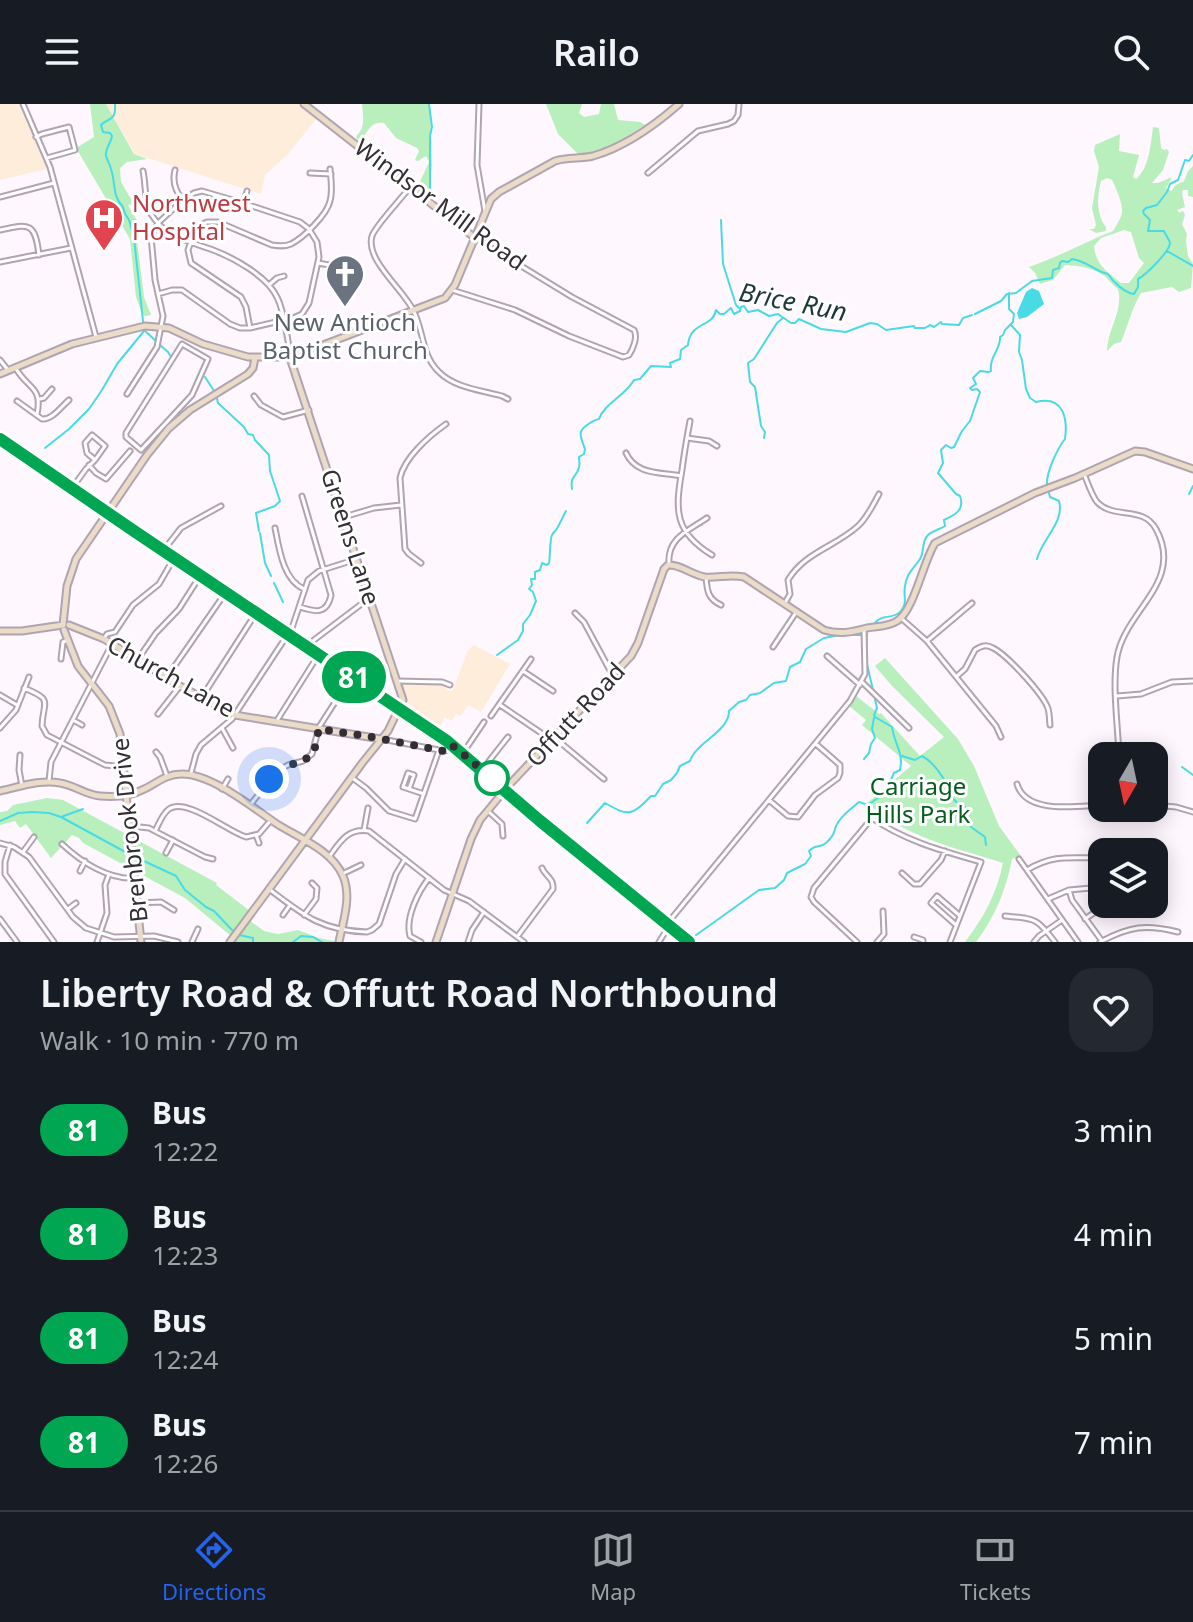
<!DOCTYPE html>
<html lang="en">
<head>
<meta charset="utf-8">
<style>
	:root { --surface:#171b24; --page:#242831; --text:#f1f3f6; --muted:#9ea1a6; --line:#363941; --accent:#2563eb }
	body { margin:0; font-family:"Noto Sans",sans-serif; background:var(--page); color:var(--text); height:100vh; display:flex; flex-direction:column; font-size:30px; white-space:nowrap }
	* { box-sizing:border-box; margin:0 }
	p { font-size:26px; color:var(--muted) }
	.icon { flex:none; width:44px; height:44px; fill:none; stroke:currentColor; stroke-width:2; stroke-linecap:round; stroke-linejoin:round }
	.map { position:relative; height:838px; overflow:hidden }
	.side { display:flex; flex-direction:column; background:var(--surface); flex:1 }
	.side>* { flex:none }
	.badge { padding:0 16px; border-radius:26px; font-size:28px; line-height:52px }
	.needle { width:52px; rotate:189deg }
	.tools { position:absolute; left:1088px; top:638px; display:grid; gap:16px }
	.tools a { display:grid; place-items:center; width:80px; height:80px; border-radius:16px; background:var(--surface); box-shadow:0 4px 20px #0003; font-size:40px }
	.you { position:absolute; width:40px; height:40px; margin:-20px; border:6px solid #fff; border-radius:50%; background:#1a73e8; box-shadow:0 0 0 12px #1a73e833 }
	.map>.badge { position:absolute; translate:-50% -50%; box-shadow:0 0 0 4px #fff }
	.round { display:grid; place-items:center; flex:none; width:84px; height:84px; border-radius:24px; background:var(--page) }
	.overview { display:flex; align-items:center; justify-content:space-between; height:136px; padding:0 40px }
	h1 { font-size:38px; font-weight:600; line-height:60px }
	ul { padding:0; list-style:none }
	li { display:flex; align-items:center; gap:24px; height:104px; padding:0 40px }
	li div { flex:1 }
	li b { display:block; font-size:30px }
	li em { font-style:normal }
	li .badge { min-width:88px; font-weight:700; text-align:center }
	header { display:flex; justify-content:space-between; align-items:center; height:104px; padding:0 40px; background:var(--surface); font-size:36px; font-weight:600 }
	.tabs { display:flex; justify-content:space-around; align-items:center; height:112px; border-top:2px solid var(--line); background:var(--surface); font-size:22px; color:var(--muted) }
	.tabs a { display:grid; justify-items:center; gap:4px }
	.tabs .selected { color:var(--accent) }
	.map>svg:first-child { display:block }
</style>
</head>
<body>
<header><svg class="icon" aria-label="menu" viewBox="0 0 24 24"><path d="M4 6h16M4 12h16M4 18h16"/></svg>Railo<svg class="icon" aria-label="search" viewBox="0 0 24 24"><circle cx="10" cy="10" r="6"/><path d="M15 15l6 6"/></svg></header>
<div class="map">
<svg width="1193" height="838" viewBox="0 0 1193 838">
	<rect width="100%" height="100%" fill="#fef7fe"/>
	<path fill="#fdedda" d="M 0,0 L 19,0 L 47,65 L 0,76 Z
		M 106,0 L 300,0 L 317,14 L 288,50 L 265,71 L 261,90 L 135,50 Z
		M 474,541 L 510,560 L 481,608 L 468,601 L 461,612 L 456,610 L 452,617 L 444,613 L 439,626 L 406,603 L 406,592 L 401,580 L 403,577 L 443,580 L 448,587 L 453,586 L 468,546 Z"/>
	<path fill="#b8efbd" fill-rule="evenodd" d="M 90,0 L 106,0 L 134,50 L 147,55 L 127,58 L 120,64 L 121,78 L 134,100 L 128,101 L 138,118 L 135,120 L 144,193 L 151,211 L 145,212 L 142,209 L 136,193 L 130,135 L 76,44 L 94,33 Z
		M 362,0 L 430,0 L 432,62 L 428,89 L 422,90 L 418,82 L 429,58 L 426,52 L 418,57 L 415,56 L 419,47 L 417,44 L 396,34 L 384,19 C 369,17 369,29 360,36 L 357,35 L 356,32 C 366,24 363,12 362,0 Z
		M 546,0 L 582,0 L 579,9 L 584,13 L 599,10 L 601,0 L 614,0 L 618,16 L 640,18 L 645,21 C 623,34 605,51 578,50 L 558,30 Z
		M 1153,23 L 1159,24 L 1161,44 L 1164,46 L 1167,45 L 1169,48 L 1163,66 L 1152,79 L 1158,79 L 1172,73 L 1166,84 L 1171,87 L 1176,81 L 1184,77 L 1188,67 L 1193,62 L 1193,93 L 1188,92 L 1188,86 L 1183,86 L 1182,90 L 1185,103 L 1177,106 L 1179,109 L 1183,107 L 1185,111 L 1182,120 L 1187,130 L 1186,137 L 1188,152 L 1193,160 L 1191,184 L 1179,188 L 1172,183 L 1141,189 C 1132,204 1128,221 1121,238 L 1114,240 L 1107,247 C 1107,226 1124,206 1118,185 C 1112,181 1109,175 1103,171 C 1089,163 1081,162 1065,161 L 1053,176 L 1040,180 L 1035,169 L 1029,163 C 1058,153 1085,138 1113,127 C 1116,122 1122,113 1122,108 C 1123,100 1116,84 1112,76 L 1107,74 L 1101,77 C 1097,92 1096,111 1106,123 L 1106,127 L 1096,129 L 1089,125 L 1094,125 L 1096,121 L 1092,104 L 1099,63 L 1094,47 L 1095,41 L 1120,30 L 1119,47 L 1139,51 L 1133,73 L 1136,75 C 1149,65 1151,39 1153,23 ZM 1124,126 L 1131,128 L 1139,154 L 1144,159 L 1129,179 L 1121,179 C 1107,167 1096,162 1094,142 L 1101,134 Z
		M 885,554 L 958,635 L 974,662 L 999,722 L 1021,752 L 1012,755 C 1006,786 995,813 976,838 L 965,838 C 984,813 997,789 1003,759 C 953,743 909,735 867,699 L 911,662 L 862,621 L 866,616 L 848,601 L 855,591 L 879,610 L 881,609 L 920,652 L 944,633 L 892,582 L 875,562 Z
		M 47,694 L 63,696 L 217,779 L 216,781 L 254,810 L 250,817 L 264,827 L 278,830 L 298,826 L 319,834 L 339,838 L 226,838 L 231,832 L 185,794 L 83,739 L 79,734 L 72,731 L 51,754 L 26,720 L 20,724 L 15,717 L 0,721 L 0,708 L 7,707 L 13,701 Z"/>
	<path fill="#48dbe5" d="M 1032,184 L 1039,187 L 1044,200 L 1027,213 L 1019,215 L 1017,209 L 1026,188 Z"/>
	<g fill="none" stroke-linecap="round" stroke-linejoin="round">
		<path stroke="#48dbe5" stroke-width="2" d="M 115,0 C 116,18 109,13 101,21 L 103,28 L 110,29 L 112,32 C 111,39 105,45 106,52 C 107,56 110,60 111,65 C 116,80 112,92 123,103 C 124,110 126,111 129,116 C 131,121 132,129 134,134 L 144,226 L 157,238
			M 429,0 L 432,23 L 430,32 L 430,94
			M 721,116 L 723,160 L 736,201 L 739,204
			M 1167,147 L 1193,162
			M 975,210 L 1001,197 L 1007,190 L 1016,189 L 1032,177 L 1052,174 L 1053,166 L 1059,164 L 1060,159 L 1062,157 L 1068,158 L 1072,155 C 1087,157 1098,169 1108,170 C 1113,178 1125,189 1134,190 L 1138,183 L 1138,175 C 1146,171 1170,147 1170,139 C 1170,137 1165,130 1164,127 L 1148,127 L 1150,116 L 1144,110 L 1143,107 L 1146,104 L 1157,101 L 1167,88 L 1170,80 L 1178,76 L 1185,56 L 1189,57 L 1193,51
			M 1011,221 L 1020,231 L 1019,248 L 1022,256 L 1026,285 L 1030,294 L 1036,298 C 1063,291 1068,314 1065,335 C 1057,345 1046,369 1047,381
			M 160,241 L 168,248 L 171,253
			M 205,273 L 216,290 L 218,299 L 244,323 L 248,330 L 253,331 L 255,336 L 269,351 L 270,367 L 280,397 L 275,402 L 256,409 L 259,427
			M 764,334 L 765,328 L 761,322 L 755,283 L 750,278 L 748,259 L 754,255 L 777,219 L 783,214
			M 45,344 L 69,325 L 89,305 L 102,286 L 117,260 L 144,227
			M 572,385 C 570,370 577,374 579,363 C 580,360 579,356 579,353 L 584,350 L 585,345 C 584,341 579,332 581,328 C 582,323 594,316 599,315 C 604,300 626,291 634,276 L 640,275 L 651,262 L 671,263 L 670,259 L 680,255 L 681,246 L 688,241 C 690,217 713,224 716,206 L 720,210 L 724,210 L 731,204 L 734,210 L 740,207 L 741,203 L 744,202 L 748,208 L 758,206 L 769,212 L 778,210 L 791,219 L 795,219 L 799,215 L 821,225 L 846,228 L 870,219 L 877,220 L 886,226 L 914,222 L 915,224 L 925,224 L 930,221 L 934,223 L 941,218 L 942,220 L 959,221 L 963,214 L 972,211
			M 1189,390 L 1193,382
			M 260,429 L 265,459 L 271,472
			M 1037,455 C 1042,435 1065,418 1059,397 L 1050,393 L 1048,385
			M 274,479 L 283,498
			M 874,520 C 882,509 894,516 901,507 C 908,499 903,492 905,482 C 907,468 913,466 920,455 C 925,447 921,438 928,431 C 933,427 940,425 945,422 L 944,416 C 955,411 965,406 960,392 L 956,390 L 938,369 L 943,359 L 941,346 L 946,341 L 951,344 L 954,343 L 962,327 L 970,317 L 980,288 L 977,285 L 972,286 L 970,284 L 976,280 L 973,274 L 980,267 L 988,268 L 991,267 C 989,252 1001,246 1000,233 L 1003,231 L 1005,226 L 1013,218 L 1014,210 L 1009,205 L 1009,189
			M 846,531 L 863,531
			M 866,550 L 867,530
			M 497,551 L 518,536 L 523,527 L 523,520 L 530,511 L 536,497 L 533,488 L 529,485 L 532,481 L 531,475 L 535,475 L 535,468 L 540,466 L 542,459 L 547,461 L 549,459 C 550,455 550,433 552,431 C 553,429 555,427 556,426 C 560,420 563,412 566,407
			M 866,556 L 873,586
			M 902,652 L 915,656 L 922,652 C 932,657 939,667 945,677 C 952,690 949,696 965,703 L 971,723 L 985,733 L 986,741
			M 864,655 L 869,649 L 871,640 L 875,634 L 872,625 L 874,614
			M 1182,663 L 1193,671
			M 61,713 L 83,705
			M 0,717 L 18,709 L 32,708 L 49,709 L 61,713 L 129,750 L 176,772 L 185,786 L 206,803 L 214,807 L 233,827
			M 587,719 L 605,699 C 628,712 631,713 651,692 L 655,692 L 663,680 L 671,676 L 677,669 L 680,662 L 690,657 C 696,638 729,628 729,607 L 739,598 L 746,596 L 750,591 L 760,589 L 774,579 L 786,577 L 790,563 L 800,558 L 806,545 L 824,534 L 840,531
			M 239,831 L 253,834 L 253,838
			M 692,834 L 759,786 L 775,784 L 784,776 L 787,769 L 805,760 L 811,752 L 809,747 C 817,739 819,745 826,739 C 833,733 834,729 836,722 C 840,712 852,704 859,698 L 868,701 L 885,689 L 894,669 L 900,666 C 904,649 894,639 892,623 L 875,613 L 874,611 L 877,604 L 874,591
			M 293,838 L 301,832 L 313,833 L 322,838"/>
		<defs>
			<path id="street" d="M 23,0 L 50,63 L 96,233
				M 479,0 L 477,61 L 485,107
				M 36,33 L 42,30 L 69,23 L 75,46 L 47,54
				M 175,66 C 172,78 175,87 183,96
				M 143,67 C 146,80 144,98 151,110 C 166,134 189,137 213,146 C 234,154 267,172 277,193 C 285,209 286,230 290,247
				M 310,69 L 331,70
				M 648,69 L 698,27 L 728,20 L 734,17 L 738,11 L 739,0
				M 410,83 C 402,94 375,122 372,132 C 365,156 403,185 413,206 C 424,226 421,251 439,268 C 455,284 481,286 502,292 L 508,295
				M 0,93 L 54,79
				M 243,99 L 247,87
				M 0,126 C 30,119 35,119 39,151
				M 0,158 L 71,144
				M 318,159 L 329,161
				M 269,181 L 277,174 L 284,172
				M 452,186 L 515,206 L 569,232 L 623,253 L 629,251 C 633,245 638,233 634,226 L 572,193 L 477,135
				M 250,224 L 246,203 L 241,193 L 191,159 L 188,146 L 194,129 L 198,122 L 207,118 L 218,118 L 272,141 C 278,142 284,143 291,140 C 303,134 327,111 330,97 C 333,87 331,75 330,65
				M 182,240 L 208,255 L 192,291 L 141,346 L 126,333 L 126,329 Z
				M 0,256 L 8,266
				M 15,263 C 27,285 43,282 37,310
				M 127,290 L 157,243 L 163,212 L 155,176 L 151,132 L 158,119 L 183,96 L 194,89 L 202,87 L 243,99 L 300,118 L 309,125 L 317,138 L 319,153 L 309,199 L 302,210 L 293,214 L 250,224 L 240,224 L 230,220 L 182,186 L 172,186 L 158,190
				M 254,292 L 261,301 L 283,313 L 309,306
				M 40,295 L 44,294 L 52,285
				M 17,297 L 42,315 C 52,316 61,303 69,296
				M 690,317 C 687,333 684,350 682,366 C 675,406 674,428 712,451
				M 687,334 L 709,337 L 717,342
				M 626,349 C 636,371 660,368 681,372
				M 89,361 L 96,369 L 106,375 L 130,347
				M 1084,370 C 1088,379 1091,390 1097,398 C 1114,416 1143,401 1156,425 C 1185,478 1125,506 1117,553 C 1112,582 1118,622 1119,652
				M 72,384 L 86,365 L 95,356 L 87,349 L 85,339 L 92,331 L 105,342 L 95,356
				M 344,413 L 374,404 L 401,401
				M 275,424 C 279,444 283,476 304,485
				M 163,447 L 181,424 L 221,402
				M 421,459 L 409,450 L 405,445 L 400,374 C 404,354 429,332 446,320
				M 669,460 C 667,434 688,427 707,414
				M 706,473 C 707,487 708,495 721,501
				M 785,499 L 790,490 L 788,476 C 805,448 835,443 858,422 C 867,414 873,401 879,390
				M 300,503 C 315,508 327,511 331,491 L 302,392
				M 575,509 L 584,518 L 613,572
				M 901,514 L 927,537 L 996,622 L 1001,633
				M 105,533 L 107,530 L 115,528 L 133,501 L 159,480 L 174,454
				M 927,537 L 972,499
				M 308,543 L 314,536 L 368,495
				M 773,543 L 797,507
				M 827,552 L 860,581
				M 61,555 L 63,538 L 68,536
				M 138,555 L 156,529 L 179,505 L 200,472
				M 523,567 L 553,587
				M 957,572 L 965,565 L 975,546 C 981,542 986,540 993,544 C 1007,551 1040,587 1047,602 C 1050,608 1049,614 1050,621
				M 167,573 L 226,488
				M 397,577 L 442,578 L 450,581
				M 862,578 L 909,624
				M 24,584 C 54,596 43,597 42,622 L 47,631 L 105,661 L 125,663
				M 0,591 L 17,601
				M 1117,592 L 1141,590 L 1172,578 L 1193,577
				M 202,593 L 256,509
				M 500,601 L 553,637
				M 158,610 L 180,582
				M 491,612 L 531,555
				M 73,616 L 82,621
				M 276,618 L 317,553
				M 0,624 L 16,606 L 29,573
				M 222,624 L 233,644
				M 555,634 L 604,675
				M 382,635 L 444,647 L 448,646 L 451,643
				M 156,648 L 160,653 L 167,672
				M 463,649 L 484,618
				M 20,651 L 19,666 L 22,682
				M 482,666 L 508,633
				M 191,669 L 196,650 L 201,641 L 232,615 L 292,524 L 308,476 L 319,467 L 357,455
				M 351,673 L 366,684 L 389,707 L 415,715 L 439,646
				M 269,675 L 280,683
				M 49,677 L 51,658 L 112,540
				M 1017,680 C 1026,711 1077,702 1102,701
				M 222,685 L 228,675
				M 409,685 L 414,671 L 408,669 L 403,683 L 424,690
				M 769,696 L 788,712 L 798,713 L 815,691 L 838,674 L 840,669 L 840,661 L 816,640
				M 251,700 L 277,667 L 288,661 L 303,657 L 312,650 L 319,623 L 350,575
				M 1154,701 L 1176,703 L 1193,708
				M 488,707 L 502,720 L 503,732
				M 130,722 L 149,724 L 205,753 L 213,755
				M 364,726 L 368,704
				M 155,727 C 159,720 162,710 169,705 C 186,693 227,727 246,733 L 259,730 L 271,716
				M 256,731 L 259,739
				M 0,739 L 14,743 L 29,753 L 73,813 L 86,824 L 114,833 L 154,832 L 178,838
				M 62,740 C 81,758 109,776 135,774
				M 10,741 L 5,758 L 5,770 L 54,838
				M 23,748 L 34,733
				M 166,749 L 173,736
				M 329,753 C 340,738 347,724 369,727 L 444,786 L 469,797 L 524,838
				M 1019,755 L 1078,838
				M 1027,766 C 1053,750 1071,754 1100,754
				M 80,767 L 85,757
				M 902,769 L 914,780 L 920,780 L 941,756 L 945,747
				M 342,770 L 361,761
				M 269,785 C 303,811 322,827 367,828 L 372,826 L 379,820 L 396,770 L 405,755
				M 1069,786 L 1072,796 L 1102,837
				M 1048,795 L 1069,786 L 1102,783
				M 138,799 L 161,798 L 174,806
				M 68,805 L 76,799
				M 283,811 L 290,801
				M 304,811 L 316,795 L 317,784 L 312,779
				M 1005,812 C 1035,815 1036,813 1055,838
				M 0,815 L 17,838
				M 1085,815 L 1101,804 L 1111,800
				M 667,820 L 850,597 L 865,570 L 864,526
				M 956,821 L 931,799 L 937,792 L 959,811
				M 517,833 L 553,785 C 554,774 545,772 542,764
				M 914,833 L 923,836 L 923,838
				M 97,838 L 107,809 L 105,781 L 109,770
				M 192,838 L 198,825
				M 421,838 L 410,832 C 405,814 418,788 429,774
				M 468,838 L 472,826 L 484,808
				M 659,838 L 669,822
				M 857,838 L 814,798 L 811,793 L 814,784 L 872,714 C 905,737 943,747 981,758 L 950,838
				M 877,838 L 884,830 L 883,807
				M 1034,838 L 1039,832 L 1062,816
				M 1100,838 C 1130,822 1146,820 1178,828"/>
			<path id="secondary" d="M 304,0 L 475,134
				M 294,249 L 323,241 L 445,194 L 455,181 L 491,95 L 499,88 L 555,57 C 568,53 580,55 593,52 C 624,43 655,21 679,0
				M 0,270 L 72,240 L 145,222 L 169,224 L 203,240 L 248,253 L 289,253
				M 63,521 L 67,482 L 76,455 L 147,351 L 169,324 L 190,306 L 248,270 L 253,264 L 255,254
				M 69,521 L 104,535 L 180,582 L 235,611 L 381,635
				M 64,526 L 78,562 L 109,602 L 120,630 L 141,838
				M 0,527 L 22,527 L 63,521
				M 0,687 C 19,683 41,675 60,679 C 74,681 86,691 100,692 C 113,693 131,692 142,686 C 156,680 165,670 181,670 C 211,669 253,704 277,720 C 299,734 332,746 343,772 C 352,793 343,817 339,838
				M 230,838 L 363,658 L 388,627 L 403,596 L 290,254 L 294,251 L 292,247 L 288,249 L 290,254
				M 436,838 L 471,735 L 480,716 L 509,681 L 631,552 L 638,539 L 664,465 L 668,461 C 681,460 691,471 705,473 C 718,474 730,470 744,473 L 824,526 C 839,531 852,528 867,524 C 877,522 888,523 897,517 C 914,507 923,458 935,439 L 1035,389 L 1075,374 L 1135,347 L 1145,348 L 1193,365"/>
			<path id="primary" d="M 0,335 L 134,427 L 447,637 L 539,716 L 689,838"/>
		</defs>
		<use href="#street" stroke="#b1a4b1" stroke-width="7"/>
		<use href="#secondary" stroke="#b1a4b1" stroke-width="9"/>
		<use href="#primary" stroke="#8a6941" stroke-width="10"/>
		<use href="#street" stroke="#fff" stroke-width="3"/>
		<use href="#secondary" stroke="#eadcc8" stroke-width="5"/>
		<use href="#primary" stroke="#d5b891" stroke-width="6"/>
	</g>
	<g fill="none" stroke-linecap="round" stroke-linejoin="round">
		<defs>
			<path id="line" d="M 0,335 L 134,427 L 447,637 L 539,716 L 689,838"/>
		</defs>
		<use href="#line" stroke="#fff" stroke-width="18"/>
		<use href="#line" stroke="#00a651" stroke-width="12"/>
		<path stroke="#332e33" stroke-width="8" stroke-dasharray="0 14.4" d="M 269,675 C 283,657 307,662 314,646 C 317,639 317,631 319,625 L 372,633 L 444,647 L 448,646 L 452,641 L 492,674"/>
	</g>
	<defs>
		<symbol id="hospital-pin" viewBox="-11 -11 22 30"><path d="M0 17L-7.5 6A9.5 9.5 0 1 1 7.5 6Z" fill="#e0444e" stroke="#fff"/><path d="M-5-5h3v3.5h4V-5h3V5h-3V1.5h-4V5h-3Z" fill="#fff"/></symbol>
		<symbol id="church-pin" viewBox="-11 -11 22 30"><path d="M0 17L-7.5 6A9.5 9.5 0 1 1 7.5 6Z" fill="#6b7280" stroke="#fff"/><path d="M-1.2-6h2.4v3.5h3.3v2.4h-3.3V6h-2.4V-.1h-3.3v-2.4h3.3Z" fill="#fff"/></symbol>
	</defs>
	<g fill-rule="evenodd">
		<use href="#hospital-pin" x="82" y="92" width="44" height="60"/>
		<use href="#church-pin" x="323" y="148" width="44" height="60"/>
	</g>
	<circle fill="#fff" stroke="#00a651" stroke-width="4" cx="492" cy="674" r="16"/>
	<g text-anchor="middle" stroke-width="6" stroke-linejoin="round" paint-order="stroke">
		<g font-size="24" fill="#be3a42" stroke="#fff" text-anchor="start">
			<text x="132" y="108">Northwest<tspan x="132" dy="28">Hospital</tspan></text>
		</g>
		<g font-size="24" fill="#332e33" stroke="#fff">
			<text transform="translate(440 101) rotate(36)" y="8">Windsor Mill Road</text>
			<text transform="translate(350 433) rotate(72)" y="8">Greens Lane</text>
			<text transform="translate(171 573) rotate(29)" y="8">Church Lane</text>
			<text transform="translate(576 611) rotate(-47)" y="8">Offutt Road</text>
			<text transform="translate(130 726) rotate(-96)" y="8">Brenbrook Drive</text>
		</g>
		<g font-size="24" fill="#5b616d" stroke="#fff">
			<text x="345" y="227">New Antioch<tspan x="345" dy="28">Baptist Church</tspan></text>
		</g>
		<g font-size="24" fill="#055d20" stroke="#fff">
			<text x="918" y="691">Carriage<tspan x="918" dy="28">Hills Park</tspan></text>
		</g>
		<g font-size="26" font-style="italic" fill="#1e3739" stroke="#fff">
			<text transform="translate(793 198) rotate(11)" y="9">Brice Run</text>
		</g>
	</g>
</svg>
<div class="tools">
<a><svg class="needle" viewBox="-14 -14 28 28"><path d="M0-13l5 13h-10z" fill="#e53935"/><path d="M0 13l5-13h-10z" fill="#9ea1a6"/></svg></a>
<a><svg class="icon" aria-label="layers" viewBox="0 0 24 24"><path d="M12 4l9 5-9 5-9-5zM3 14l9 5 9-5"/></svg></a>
</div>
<div class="you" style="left:269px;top:675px"></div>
<b class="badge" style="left:354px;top:573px;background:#00a651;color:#fff">81</b>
</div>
<section class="side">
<div class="overview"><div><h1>Liberty Road &amp; Offutt Road Northbound</h1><p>Walk · 10 min · 770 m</p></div><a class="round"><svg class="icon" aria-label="heart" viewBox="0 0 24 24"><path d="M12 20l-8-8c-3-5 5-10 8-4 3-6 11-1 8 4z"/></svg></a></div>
<ul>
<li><span class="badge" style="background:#00a651;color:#fff">81</span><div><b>Bus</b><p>12:22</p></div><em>3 min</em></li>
<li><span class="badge" style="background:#00a651;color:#fff">81</span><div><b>Bus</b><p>12:23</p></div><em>4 min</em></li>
<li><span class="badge" style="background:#00a651;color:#fff">81</span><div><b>Bus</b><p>12:24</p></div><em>5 min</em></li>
<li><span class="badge" style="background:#00a651;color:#fff">81</span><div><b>Bus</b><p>12:26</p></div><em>7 min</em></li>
</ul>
</section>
<nav class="tabs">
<a class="selected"><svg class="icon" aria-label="directions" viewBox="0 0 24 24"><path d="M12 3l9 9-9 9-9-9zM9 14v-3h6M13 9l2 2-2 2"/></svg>Directions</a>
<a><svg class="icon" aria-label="map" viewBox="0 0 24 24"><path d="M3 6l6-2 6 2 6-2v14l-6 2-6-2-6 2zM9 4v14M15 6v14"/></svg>Map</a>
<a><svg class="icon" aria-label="tickets" viewBox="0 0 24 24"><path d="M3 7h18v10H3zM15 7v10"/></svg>Tickets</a>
</nav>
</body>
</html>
